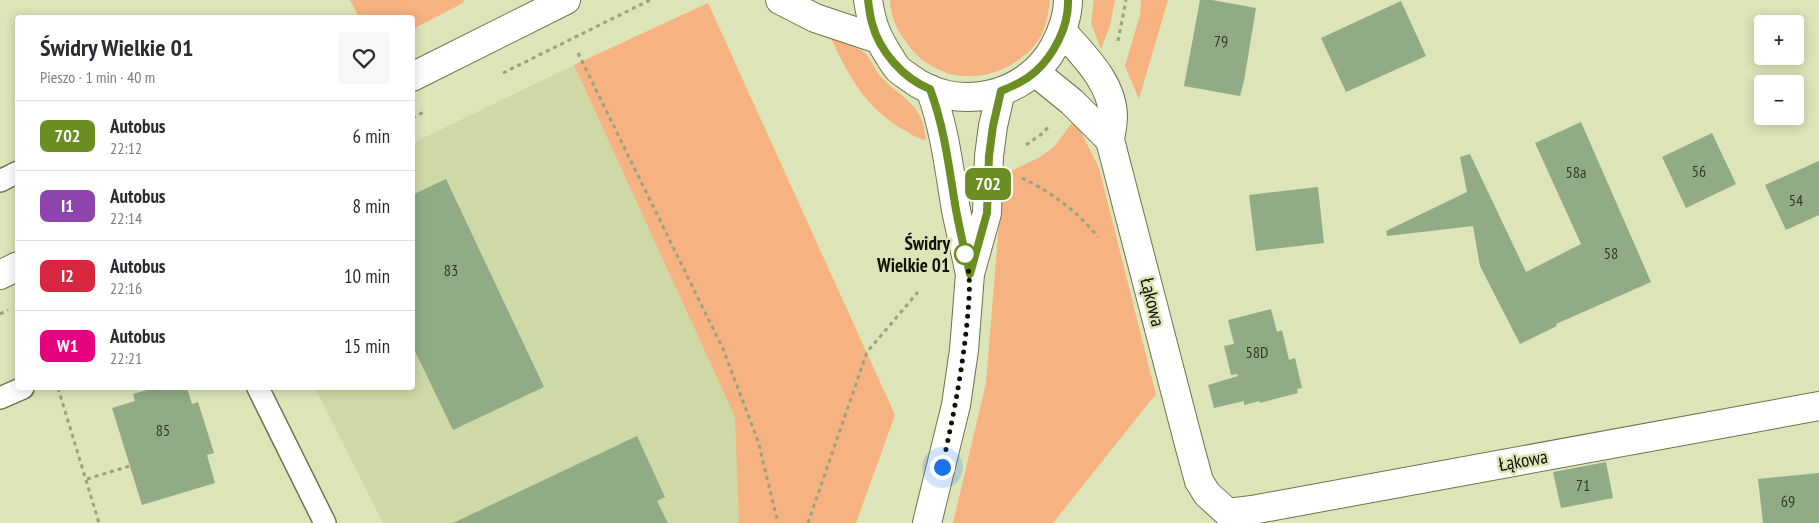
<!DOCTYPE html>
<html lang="pl">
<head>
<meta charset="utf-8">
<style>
	:root { --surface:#fff; --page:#f7f7f7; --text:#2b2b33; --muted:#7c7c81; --line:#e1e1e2 }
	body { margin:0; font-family:"PT Sans Narrow",sans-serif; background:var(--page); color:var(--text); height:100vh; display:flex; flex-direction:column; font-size:19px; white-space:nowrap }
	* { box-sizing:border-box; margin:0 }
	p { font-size:16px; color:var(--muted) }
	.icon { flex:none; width:28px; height:28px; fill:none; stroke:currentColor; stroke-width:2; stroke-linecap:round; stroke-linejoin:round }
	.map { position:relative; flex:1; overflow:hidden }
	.sheet { position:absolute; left:15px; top:15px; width:400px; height:375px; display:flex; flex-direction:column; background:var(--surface); border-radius:5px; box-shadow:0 2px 12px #0003 }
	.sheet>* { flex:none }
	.badge { padding:0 10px; border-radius:8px; font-size:18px; line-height:32px }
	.buttons { position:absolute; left:1754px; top:15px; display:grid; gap:10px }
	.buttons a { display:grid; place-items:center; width:50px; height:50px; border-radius:5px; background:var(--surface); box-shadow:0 2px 12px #0003; font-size:25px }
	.you { position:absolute; width:25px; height:25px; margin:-12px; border:4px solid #fff; border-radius:50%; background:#1a73e8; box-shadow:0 0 0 8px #1a73e833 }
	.map>.badge { position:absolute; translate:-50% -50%; box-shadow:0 0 0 2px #fff }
	.round { display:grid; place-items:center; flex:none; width:52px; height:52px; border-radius:5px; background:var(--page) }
	.head { display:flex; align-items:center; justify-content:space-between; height:85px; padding:0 25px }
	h1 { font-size:24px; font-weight:800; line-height:38px }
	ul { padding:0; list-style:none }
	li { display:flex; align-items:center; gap:15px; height:70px; padding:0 25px; border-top:1px solid var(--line) }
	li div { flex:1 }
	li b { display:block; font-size:19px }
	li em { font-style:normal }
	li .badge { min-width:55px; font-weight:700; text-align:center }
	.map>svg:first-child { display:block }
</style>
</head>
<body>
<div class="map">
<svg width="1819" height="523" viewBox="0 0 1819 523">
	<rect width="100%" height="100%" fill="#dce4b8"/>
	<path fill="#cfd9a5" d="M 574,65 L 736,417 L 739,523 L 383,523 L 315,388 L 412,388 L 413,143 Z"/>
	<path fill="#f6b280" d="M 350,0 L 464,0 L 463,3 L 413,29 L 412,18 L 359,17 Z
		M 890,0 L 1050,0 C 1048,16 1045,34 1034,46 C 998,86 938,88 906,42 C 897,30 890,15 890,0 Z
		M 1094,0 L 1115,0 L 1110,26 L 1101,49 L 1091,23 Z
		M 1141,0 L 1168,0 L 1139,99 L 1125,66 L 1140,15 Z
		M 708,3 L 895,415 L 856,523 L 739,523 L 735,417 L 574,65 Z
		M 830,36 C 838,40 859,48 865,53 C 871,59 875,69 880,76 C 902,100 923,102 926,140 C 917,139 910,133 902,129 C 864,106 848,75 830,36 Z
		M 1072,123 L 1080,130 L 1099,168 L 1156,395 L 1151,400 L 1053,523 L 953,523 L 986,383 L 1003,175 L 1040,157 L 1054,147 Z"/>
	<path fill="#91ab87" d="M 1200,0 L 1212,0 L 1256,8 L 1244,81 L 1240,96 L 1184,86 Z
		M 1401,1 L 1426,56 L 1346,92 L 1321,38 Z
		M 1581,122 L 1651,282 L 1556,324 L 1557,326 L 1520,344 L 1480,266 L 1473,226 L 1387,236 L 1386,231 L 1467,192 L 1460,157 L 1470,154 L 1526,272 L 1581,244 L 1535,143 Z
		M 1712,133 L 1736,184 L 1686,208 L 1662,157 Z
		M 1819,161 L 1819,215 L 1786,230 L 1765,185 Z
		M 446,179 L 544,387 L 453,430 L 412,345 L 412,195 Z
		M 1318,187 L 1324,243 L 1256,251 L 1249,195 Z
		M 1271,309 L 1277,332 L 1282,330 L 1289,360 L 1295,358 L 1302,388 L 1297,389 L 1298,393 L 1260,403 L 1259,401 L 1244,405 L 1244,401 L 1214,408 L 1208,385 L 1238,376 L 1237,374 L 1231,375 L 1224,346 L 1234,344 L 1228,320 Z
		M 154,388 L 187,388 L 192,404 L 198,402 L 214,453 L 207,455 L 215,483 L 142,505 L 112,408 L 135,401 L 133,394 Z
		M 637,436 L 665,497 L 657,501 L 668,523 L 453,523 Z
		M 1606,462 L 1613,498 L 1561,508 L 1553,472 Z
		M 1819,473 L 1819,523 L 1763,523 L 1758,479 Z"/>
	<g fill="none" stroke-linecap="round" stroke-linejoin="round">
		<defs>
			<path id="service" d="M 0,181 L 18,172
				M 258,388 L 325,523
				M 0,398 L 23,388"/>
			<path id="minor" d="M 1062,31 C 1083,55 1113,83 1113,117 C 1113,124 1111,132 1110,140 L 1190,448 L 1199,481 L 1207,494 L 1228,513 L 1252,510 L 1819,406
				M 1035,72 L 1072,102 L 1110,140"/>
			<path id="tertiary" d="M 780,0 L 815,18 L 878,39
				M 868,0 C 872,25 876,35 889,56 C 892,60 894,65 898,69 C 901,72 906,75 910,78 C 956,113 1026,98 1054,47 C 1062,32 1068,17 1068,0
				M 412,77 L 566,0
				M 930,89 C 945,129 949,169 956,210 C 960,230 965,250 969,270
				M 0,275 L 18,266
				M 927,523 L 956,405 L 964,350 L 970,274 L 987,213 L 989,156 L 993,126 L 1001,91"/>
		</defs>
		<use href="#service" stroke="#6d744c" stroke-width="24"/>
		<use href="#minor" stroke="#6d744c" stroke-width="30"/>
		<use href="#tertiary" stroke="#6d744c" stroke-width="30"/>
		<path stroke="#9ba17e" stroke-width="3" stroke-dasharray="4 4" stroke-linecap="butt" d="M 1118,41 L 1126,0
			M 578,53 L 723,349 L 758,441 L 778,523
			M 503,73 L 650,0
			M 412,118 L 426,111
			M 1026,145 L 1043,133 L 1048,127
			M 1022,178 C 1051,192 1078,212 1098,237
			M 0,314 L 8,310
			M 58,388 L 99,523
			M 87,479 L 133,465
			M 808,523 L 867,352 L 918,292"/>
		<use href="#service" stroke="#fff" stroke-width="21"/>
		<use href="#minor" stroke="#fff" stroke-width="28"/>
		<use href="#tertiary" stroke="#fff" stroke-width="28"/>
	</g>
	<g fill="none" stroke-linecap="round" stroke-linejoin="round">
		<defs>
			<path id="line" d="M 868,0 C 869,8 870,16 872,23 C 879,51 904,79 930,89 C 945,129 949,169 956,210 C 960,231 965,253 970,274 L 987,213 L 989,156 L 993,126 L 1001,91 C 1013,86 1025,81 1035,72 C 1054,55 1069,26 1068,0"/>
		</defs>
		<use href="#line" stroke="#fff" stroke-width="11"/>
		<use href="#line" stroke="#6b8e23" stroke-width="8"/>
		<path stroke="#101204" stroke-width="5" stroke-dasharray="0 9" d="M 942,467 C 953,419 962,372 967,323 C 969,300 972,276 965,254"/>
	</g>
	<circle fill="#fff" stroke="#6b8e23" stroke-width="2.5" cx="965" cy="254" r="10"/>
	<g text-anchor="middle" stroke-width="5" stroke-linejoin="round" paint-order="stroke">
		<g font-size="16" fill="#303825">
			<text x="1221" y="47">79</text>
			<text x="1699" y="177">56</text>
			<text x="1576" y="178">58a</text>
			<text x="1796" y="206">54</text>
			<text x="1611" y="259">58</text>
			<text x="451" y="276">83</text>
			<text x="1257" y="358">58D</text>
			<text x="163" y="436">85</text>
			<text x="1583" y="491">71</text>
			<text x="1788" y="507">69</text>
		</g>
		<g font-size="19" font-weight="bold" fill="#101204" stroke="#dce4b8" text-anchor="end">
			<text x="950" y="250">Świdry<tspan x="950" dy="22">Wielkie 01</tspan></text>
		</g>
		<g font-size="19" fill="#101204" stroke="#dce4b8">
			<text transform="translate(1153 302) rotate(76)" y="7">Łąkowa</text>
			<text transform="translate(1523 460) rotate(-10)" y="7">Łąkowa</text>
		</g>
	</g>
</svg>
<div class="buttons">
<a>+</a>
<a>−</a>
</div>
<div class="you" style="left:942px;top:467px"></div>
<b class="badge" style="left:988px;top:184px;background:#6b8e23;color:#fff">702</b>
<section class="sheet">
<div class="head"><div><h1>Świdry Wielkie 01</h1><p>Pieszo · 1 min · 40 m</p></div><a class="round"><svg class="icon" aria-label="heart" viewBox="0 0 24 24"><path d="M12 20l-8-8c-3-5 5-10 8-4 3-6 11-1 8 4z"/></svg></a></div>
<ul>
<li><span class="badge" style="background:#6b8e23;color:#fff">702</span><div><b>Autobus</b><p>22:12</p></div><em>6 min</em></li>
<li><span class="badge" style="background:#8e44ad;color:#fff">I1</span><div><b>Autobus</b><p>22:14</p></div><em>8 min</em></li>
<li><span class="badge" style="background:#d7263d;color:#fff">I2</span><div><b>Autobus</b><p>22:16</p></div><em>10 min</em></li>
<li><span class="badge" style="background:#e6007e;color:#fff">W1</span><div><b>Autobus</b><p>22:21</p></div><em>15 min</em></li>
</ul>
</section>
</div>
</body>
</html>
